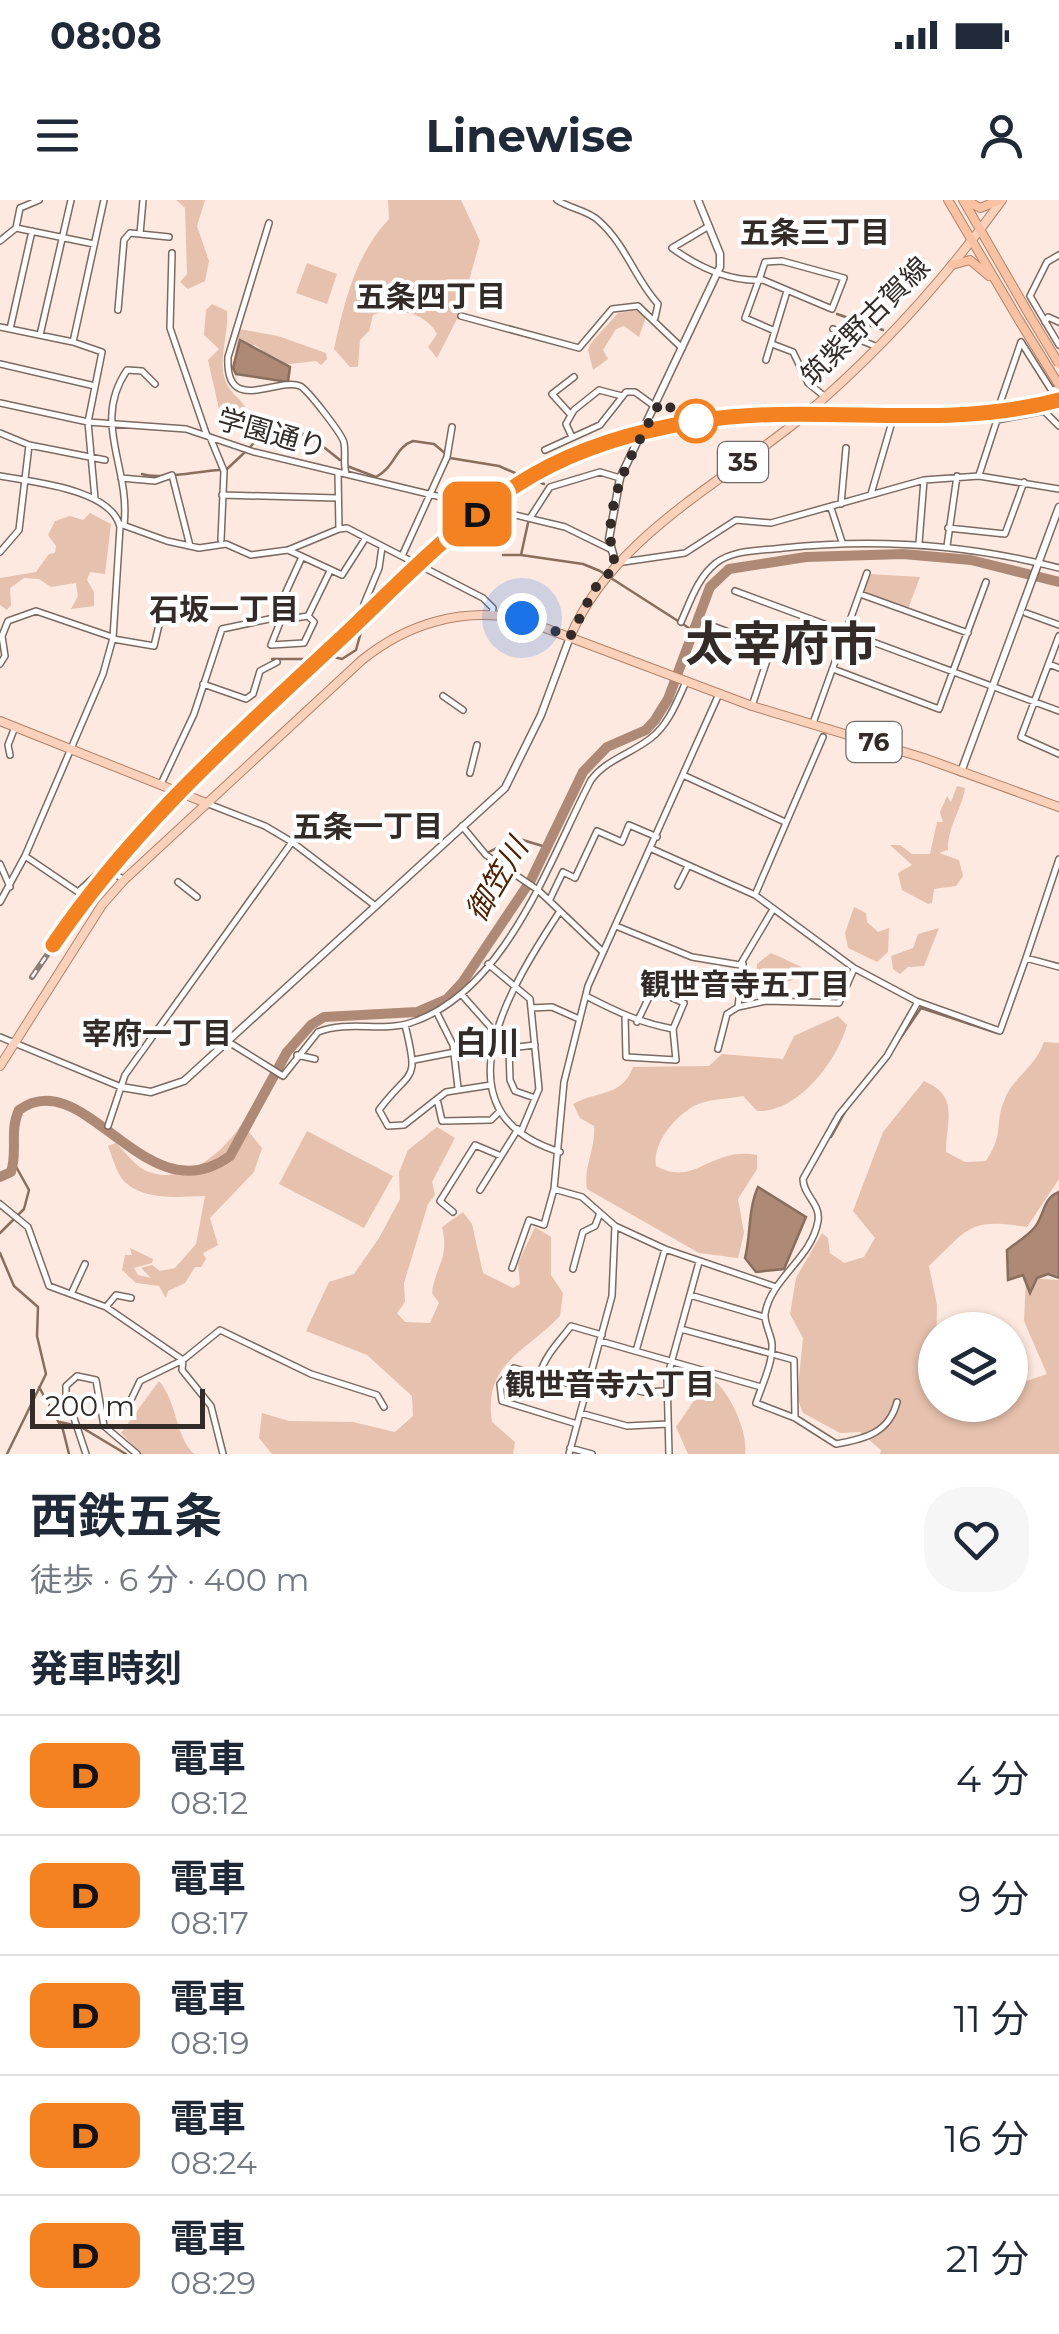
<!DOCTYPE html>
<html lang="ja">
<head>
<meta charset="utf-8">
<style>
	:root { --surface:#fff; --page:#f6f6f7; --text:#1f2937; --muted:#747a83; --line:#e0e1e3 }
	body { margin:0; font-family:Montserrat,"Noto Sans JP",sans-serif; background:var(--page); color:var(--text); height:100vh; display:flex; flex-direction:column; font-size:38px; white-space:nowrap }
	* { box-sizing:border-box; margin:0 }
	p { font-size:32px; color:var(--muted) }
	.icon { flex:none; width:55px; height:55px; fill:none; stroke:currentColor; stroke-width:2; stroke-linecap:round; stroke-linejoin:round }
	.map { position:relative; height:1254px; overflow:hidden }
	.drawer { display:flex; flex-direction:column; background:var(--surface); flex:1 }
	.drawer>* { flex:none }
	.badge { padding:0 20px; border-radius:15px; font-size:35px; line-height:65px }
	.buttons { position:absolute; left:918px; top:1112px; display:grid; gap:20px }
	.buttons a { display:grid; place-items:center; width:110px; height:110px; border-radius:50%; background:var(--surface); box-shadow:0 2px 8px #0004; font-size:50px }
	.scale { position:absolute; left:30px; bottom:25px; width:175px; box-sizing:border-box; padding-left:10px; border:5px solid #322b27; border-top:0; font-size:28px; line-height:35px; white-space:nowrap; color:#322b27; -webkit-text-stroke:8px #fff; paint-order:stroke }
	.you { position:absolute; width:50px; height:50px; margin:-25px; border:8px solid #fff; border-radius:50%; background:#1a73e8; box-shadow:0 0 0 15px #1a73e833 }
	.map>.badge { position:absolute; translate:-50% -50%; box-shadow:0 0 0 5px #fff }
	h2 { padding:0 30px; font-size:38px; line-height:90px }
	.round { display:grid; place-items:center; flex:none; width:105px; height:105px; border-radius:40px; background:var(--page) }
	.overview { display:flex; align-items:center; justify-content:space-between; height:170px; padding:0 30px }
	h1 { font-size:48px; font-weight:700; line-height:75px }
	ul { padding:0; list-style:none }
	li { display:flex; align-items:center; gap:30px; height:120px; padding:0 30px; border-top:2px solid var(--line) }
	li div { flex:1 }
	li b { display:block; font-size:38px }
	li em { font-style:normal }
	li .badge { min-width:110px; font-weight:700; text-align:center }
	.status { display:flex; justify-content:space-between; align-items:center; height:70px; padding:0 50px; background:var(--surface); direction:ltr }
	.status svg { height:28px; fill:currentColor }
	header { display:flex; justify-content:space-between; align-items:center; height:130px; padding:0 30px; background:var(--surface); font-size:45px; font-weight:700 }
	.map>svg:first-child { display:block }
</style>
</head>
<body>
<div class="status"><b>08:08</b><svg viewBox="0 0 49 12"><path d="M0 12V9h3v3zM5 12V6h3v6zM10 12V3h3v9zM15 12V0h3v12zM26 1h20v11H26zM47 4h2v5h-2z"/></svg></div>
<header><svg class="icon" aria-label="menu" viewBox="0 0 24 24"><path d="M4 6h16M4 12h16M4 18h16"/></svg>Linewise<svg class="icon" aria-label="person" viewBox="0 0 24 24"><circle cx="12" cy="8" r="4"/><path d="M4 21q1-7 8-7t8 7"/></svg></header>
<div class="map">
<svg width="1059" height="1254" viewBox="0 0 1059 1254">
	<rect width="100%" height="100%" fill="#fde9df"/>
	<path fill="#e6c1ad" d="M 176,0 L 205,0 L 197,26 L 209,61 L 205,81 L 188,89 L 180,82 L 187,74 L 185,8 Z
		M 388,0 L 461,0 L 480,41 L 460,113 L 437,158 L 428,147 L 437,134 C 426,112 394,106 373,115 L 369,131 L 360,140 L 358,167 L 350,167 L 334,149 C 345,99 356,54 389,19 Z
		M 307,63 L 337,74 L 327,104 L 296,93 Z
		M 212,104 L 227,111 C 229,134 217,162 226,182 C 232,197 243,198 248,213 L 234,225 L 221,218 L 208,160 L 219,149 L 204,135 L 206,110 Z
		M 638,110 L 647,114 L 639,137 L 624,126 L 616,129 L 603,150 L 608,159 L 593,170 L 588,150 L 591,143 L 618,113 Z
		M 239,129 L 278,136 L 326,153 L 327,159 L 321,165 L 316,161 L 281,165 L 255,145 L 244,147 L 242,172 L 234,161 Z
		M 90,313 L 111,324 L 105,374 L 90,372 L 87,380 L 94,392 L 94,406 L 71,409 L 78,396 L 76,383 L 51,387 L 39,379 L 24,378 L 10,388 L 11,405 L 7,410 L 0,405 L 0,378 L 36,372 L 49,354 L 55,353 L 56,346 L 48,335 L 55,321 L 70,316 L 83,320 Z
		M 869,374 L 920,377 L 908,409 L 864,394 Z
		M 957,586 L 965,588 C 962,609 947,628 948,650 L 939,653 L 959,660 L 963,676 L 956,686 L 934,689 L 932,703 L 928,704 L 902,690 L 898,673 L 912,665 L 890,645 L 900,645 L 912,654 L 930,654 L 937,622 L 943,622 L 940,612 L 947,596 L 951,602 Z
		M 854,707 L 866,713 L 867,722 L 878,732 L 889,728 L 888,752 L 877,762 L 848,748 L 845,733 Z
		M 939,728 L 924,766 L 908,767 L 900,774 L 893,769 L 891,756 L 913,748 L 918,734 Z
		M 771,753 L 804,768 C 797,786 771,784 756,788 L 757,764 Z
		M 838,816 L 847,825 C 837,861 798,913 757,911 L 743,896 C 729,899 706,899 694,906 C 674,917 652,944 656,966 C 695,988 711,946 757,955 L 757,969 L 738,999 L 744,1033 L 738,1058 L 699,1053 L 587,989 C 583,966 596,949 594,926 L 580,918 L 573,904 C 595,891 623,897 633,867 L 709,866 L 722,854 L 783,859 L 794,836 Z
		M 1044,842 L 1059,843 L 1059,979 L 1027,1027 C 969,1018 970,1027 929,1066 L 937,1105 L 935,1205 L 1010,1205 L 1010,1159 L 1024,1182 L 1047,1174 L 1024,1121 L 1026,1078 L 1059,1080 L 1059,1254 L 880,1254 L 881,1250 L 860,1232 L 840,1233 L 803,1213 L 797,1197 L 803,1138 L 790,1114 L 796,1078 L 822,1033 L 828,1038 L 830,1053 L 844,1063 L 864,1057 L 875,1038 L 853,1011 L 883,932 L 924,881 C 960,897 946,919 946,952 L 965,962 L 986,961 C 1005,932 994,926 1004,901 C 1012,877 1034,870 1044,842 Z
		M 249,911 L 249,932 L 262,948 L 254,972 L 210,1018 L 218,1045 L 203,1053 L 206,1059 L 201,1067 L 195,1067 L 185,1083 L 168,1091 L 166,1098 L 159,1086 L 136,1083 L 122,1070 L 125,1055 L 132,1055 L 130,1048 L 153,1059 L 152,1063 L 134,1068 L 138,1075 L 151,1078 L 141,1068 L 152,1065 L 160,1071 L 175,1068 L 196,1044 L 205,996 C 184,996 147,1002 126,983 C 118,977 112,956 108,946 L 116,943 C 123,950 136,966 144,970 C 186,990 233,945 249,911 Z
		M 437,927 L 455,938 L 432,982 L 435,995 L 428,1004 L 404,1083 L 405,1102 L 397,1113 L 405,1122 L 430,1123 L 439,1103 L 432,1093 C 435,1066 450,1059 442,1027 L 463,1012 L 472,1024 L 483,1073 L 513,1088 L 520,1084 L 518,1063 L 535,1027 L 551,1037 L 551,1075 L 563,1093 L 560,1116 C 525,1153 483,1163 492,1222 L 515,1242 L 513,1254 L 272,1254 L 259,1238 L 262,1213 L 289,1221 L 353,1222 L 395,1232 L 413,1216 L 412,1196 L 367,1155 L 306,1131 L 329,1082 L 354,1074 L 379,1038 L 400,999 L 399,972 L 408,950 Z
		M 307,931 L 393,976 L 364,1028 L 279,984 Z
		M 159,1181 C 178,1203 174,1234 194,1254 L 141,1254 L 121,1233 Z
		M 716,1182 C 732,1197 748,1233 745,1254 L 688,1254 L 676,1227 L 702,1189 Z"/>
	<path fill="#ae8a76" stroke="#896e5e" stroke-width="2.5" d="M 240,140 L 290,167 L 288,182 L 236,174 L 233,168 Z
		M 758,987 L 806,1017 L 784,1069 L 756,1072 L 745,1058 C 751,1034 748,1009 758,987 Z
		M 1059,992 L 1059,1078 L 1048,1074 L 1037,1078 L 1030,1093 L 1023,1075 L 1008,1080 L 1007,1050 C 1017,1042 1027,1037 1035,1027 C 1045,1014 1042,999 1059,992 Z"/>
	<g fill="none" stroke-linecap="round" stroke-linejoin="round">
		<path stroke="#896e5e" stroke-width="2.5" d="M 837,114 L 883,130
			M 250,247 L 264,232 L 295,238 L 306,233 L 340,260
			M 450,258 L 499,266 L 524,277
			M 347,266 L 376,277 C 396,266 395,247 413,241 L 434,244 L 446,254
			M 227,269 L 244,253
			M 142,274 C 159,280 198,271 220,270
			M 531,279 L 544,284
			M 528,323 L 521,355 L 583,364 L 600,371 L 692,430
			M 503,355 L 521,355
			M 366,411 L 381,366
			M 334,457 L 342,459 L 356,450 L 364,421
			M 272,459 L 305,459 L 312,452 L 321,454
			M 487,653 L 516,638 L 546,647
			M 878,871 L 921,808 L 997,833
			M 831,937 L 845,912
			M 0,1033 L 24,1009 L 29,990 L 14,963
			M 0,1053 L 14,1086 L 38,1107 L 37,1136 L 46,1174 L 7,1254
			M 39,1187 L 63,1230 L 69,1254
			M 60,1222 L 73,1225
			M 81,1227 L 126,1254"/>
		<path stroke="#ae8a76" stroke-width="10" d="M 0,977 L 11,972 C 18,951 9,931 19,910 C 85,862 146,1018 230,956 L 287,852 L 311,825 L 324,817 L 417,812 L 447,799 L 462,783 L 531,680 L 583,572 L 607,547 L 646,530 L 655,520 L 668,499 L 710,387 L 729,369 L 806,357 L 903,354 L 971,360 L 1059,382"/>
		<defs>
			<path id="minor" d="M 557,0 C 570,9 588,10 599,21 C 626,45 635,79 658,104 L 655,118
				M 269,23 L 228,157 C 225,216 276,177 300,186 C 307,189 343,235 344,243 C 346,253 343,263 346,274
				M 709,26 L 672,48 C 698,67 729,82 763,80 L 832,109 L 844,78 L 782,61 L 765,62 L 759,80
				M 16,28 L 94,44
				M 140,34 L 169,37
				M 0,41 L 16,28 L 20,8 L 39,0
				M 172,53 L 170,128 L 207,236
				M 1059,55 L 1047,62 L 1030,96 L 1059,145
				M 758,82 L 745,118 L 775,131
				M 118,110 L 124,40 L 130,33 L 140,34 L 143,0
				M 461,116 L 579,148 L 612,109 L 638,106 L 682,148
				M 1045,122 L 1048,117 L 1059,122
				M 0,127 L 73,142
				M 10,129 L 32,31
				M 833,129 L 875,146
				M 40,135 L 71,0
				M 1021,142 L 1052,191 L 1059,186
				M 772,144 L 793,152 L 808,183 L 824,196
				M 766,160 L 787,91
				M 0,164 L 95,186
				M 0,203 L 88,222 L 186,229 L 254,252 L 565,327 L 610,349
				M 998,209 L 1021,142
				M 571,215 L 552,194 L 574,177
				M 0,233 L 29,245 L 105,260
				M 210,237 L 224,271 L 221,340
				M 572,237 L 566,224 L 574,210 L 599,190 L 622,196
				M 545,250 L 600,225 L 626,192 L 635,192 L 657,208
				M 979,275 L 997,220 L 1044,211 L 1059,226
				M 0,276 C 32,282 112,289 120,327 L 113,438 L 103,474 L 25,656 L 0,702
				M 121,278 L 155,281 L 172,275 L 190,346
				M 871,294 L 892,222
				M 222,295 L 337,298
				M 95,299 L 88,222 L 102,152 L 73,142 L 104,0
				M 841,304 L 846,248
				M 831,308 L 842,342
				M 530,318 L 550,287 L 600,272 L 620,278
				M 120,324 L 167,341 L 199,348 L 226,344 L 251,355 L 288,350 L 339,329 L 338,273
				M 124,325 C 131,267 91,223 127,170 L 142,171 L 155,184
				M 948,328 L 1005,334 L 1024,282
				M 339,329 L 347,328 L 483,398 L 493,408 L 492,414
				M 919,343 L 924,280
				M 947,346 L 957,276
				M 288,350 L 342,375 L 365,339
				M 0,352 L 19,330 L 29,245
				M 402,356 L 447,257 L 452,227
				M 623,362 L 685,353 L 736,320 L 771,323 L 924,280 L 979,276 L 1059,289
				M 735,391 L 1059,511
				M 860,394 L 968,433
				M 364,404 L 379,368 L 382,347
				M 1026,413 L 1059,425
				M 281,420 L 271,445 L 304,443 L 314,422 L 308,416
				M 282,420 L 308,416 L 330,371
				M 681,422 C 690,402 698,377 716,363 C 734,349 761,351 783,348 C 877,338 967,344 1059,368
				M 710,425 L 771,448 L 752,506
				M 1059,436 L 1021,537 L 1059,554
				M 113,439 L 154,446 L 162,412
				M 0,464 L 5,456 L 2,436 L 8,421 L 36,411 L 112,437
				M 1049,464 L 1059,468
				M 833,469 L 939,509 L 986,382
				M 203,484 L 246,499 L 253,494 L 260,471 L 277,462
				M 719,494 L 588,786 L 564,882 L 554,989 L 582,997 L 615,1026 L 665,1049 L 776,1087
				M 443,496 L 463,510
				M 813,523 L 867,373
				M 10,555 L 8,545 L 15,527
				M 470,573 L 477,545
				M 683,575 L 785,622
				M 161,584 L 194,514 L 222,429 L 274,418 L 302,357
				M 206,603 L 265,626 L 292,642 L 373,704
				M 462,626 L 486,655 L 538,690 L 603,752
				M 652,649 L 755,695 L 854,768 L 916,801 L 1000,831 L 1026,758 L 1059,767
				M 25,656 L 78,692 L 105,667 L 124,680
				M 0,664 L 10,687
				M 178,682 L 197,697
				M 678,686 L 688,666
				M 755,695 L 823,537
				M 550,699 L 563,672 L 575,678 L 597,631 L 622,642 L 629,625 L 657,637
				M 616,726 L 692,757 L 740,765 L 772,711
				M 1026,758 L 1059,659
				M 488,764 L 530,799 L 531,808 L 539,889 L 521,932
				M 743,764 L 738,807 L 766,801 L 839,803 L 854,769
				M 462,795 L 509,848 L 535,845
				M 586,796 C 615,811 640,823 673,829 L 676,860 L 626,857 L 625,816
				M 531,808 L 552,807 L 579,819
				M 437,813 L 453,845 L 458,888
				M 637,822 L 653,789 L 684,803 L 673,829
				M 405,825 C 420,885 411,867 379,910 L 388,926 L 404,925 L 446,892 L 491,885
				M 0,837 L 121,887
				M 227,841 L 283,876 L 318,832 C 347,820 381,832 410,823 C 505,793 549,661 591,580 C 607,559 631,554 651,538 C 669,524 677,501 686,482
				M 509,848 L 510,880 L 515,891 L 535,898
				M 718,849 L 727,814 L 738,807
				M 297,855 L 315,859
				M 414,860 L 455,852
				M 437,899 L 442,921 L 491,920 L 500,911
				M 108,926 L 125,875 L 292,642
				M 560,952 C 430,912 513,783 560,711
				M 480,990 L 518,929
				M 0,1004 L 28,1027 L 49,1086 L 106,1107 L 183,1160 L 182,1170 L 211,1206 L 223,1254
				M 453,1012 L 440,1001 L 475,945 L 501,956
				M 512,1068 L 529,1020 L 544,1025 L 554,989
				M 573,1069 L 583,1032 L 595,1026 L 600,1013
				M 72,1092 L 85,1064
				M 690,1095 L 764,1117
				M 106,1107 L 116,1095 L 131,1098
				M 681,1129 L 794,1160 L 795,1218
				M 600,1141 L 761,1187
				M 636,1151 L 665,1049
				M 540,1174 C 545,1155 560,1141 571,1126 L 602,1135
				M 590,1177 L 643,1192 L 665,1191
				M 897,1202 C 889,1233 865,1239 836,1244 L 795,1218 L 756,1203 C 762,1185 773,1163 772,1144 C 771,1134 764,1123 765,1114 C 771,1078 812,1058 818,1021 C 821,1004 803,995 803,979 L 839,915 L 887,856 L 918,802
				M 128,1206 L 140,1181 L 183,1160 L 220,1130 L 311,1174 L 377,1195 L 384,1207
				M 580,1213 L 627,1226 L 668,1224
				M 577,1224 L 502,1201 L 500,1184 L 514,1168 L 587,1189
				M 570,1248 L 592,1254
				M 86,1254 L 66,1194 L 66,1186 L 77,1176 L 96,1180 L 104,1226 L 137,1254
				M 569,1254 L 612,1096 L 615,1026
				M 669,1254 L 667,1178 L 699,1062"/>
			<path id="tertiary" d="M 616,365 L 609,339 L 620,278 L 720,67 L 720,54 L 698,0
				M 961,572 L 1059,307
				M 121,887 L 151,892 L 184,881 L 505,588 L 541,515 L 570,437"/>
			<path id="primary" d="M 570,437 C 612,338 720,284 800,219 C 875,156 945,79 1002,0
				M 0,521 L 206,603
				M 0,866 L 102,705 L 124,680 L 362,460 C 408,423 463,407 521,419 L 752,506 L 924,558 L 1059,607"/>
			<path id="trunk" d="M 948,0 L 1020,122
				M 963,0 L 1030,116
				M 966,0 L 980,8 L 1000,0
				M 952,65 L 970,60 L 989,76"/>
		</defs>
		<use href="#minor" stroke="#7b6a61" stroke-width="8"/>
		<use href="#tertiary" stroke="#7b6a61" stroke-width="9"/>
		<use href="#primary" stroke="#b28369" stroke-width="10"/>
		<use href="#trunk" stroke="#b28369" stroke-width="10"/>
		<use href="#minor" stroke="#fff" stroke-width="5"/>
		<use href="#tertiary" stroke="#fff" stroke-width="6"/>
		<use href="#primary" stroke="#fad1ba" stroke-width="8"/>
		<use href="#trunk" stroke="#f8c2a3" stroke-width="8"/>
		<defs>
			<path id="rail" d="M 32,777 C 70,721 109,664 154,614 C 210,553 275,500 335,444 C 446,341 537,246 692,216 C 760,203 826,216 895,219 C 950,221 1005,214 1059,200"/>
		</defs>
		<use href="#rail" stroke="#8a7e77" stroke-width="6"/>
		<use href="#rail" stroke="#fff" stroke-width="2.5" stroke-dasharray="8" stroke-linecap="butt"/>
		<defs>
			<path id="trunk-bridge" d="M 1030,116 L 1059,164
				M 1020,122 L 1059,185"/>
		</defs>
		<use href="#trunk-bridge" stroke="#b28369" stroke-width="10" stroke-linecap="butt"/>
		<use href="#trunk-bridge" stroke="#f8c2a3" stroke-width="8"/>
	</g>
	<g fill="none" stroke-linecap="round" stroke-linejoin="round">
		<defs>
			<path id="line" d="M 53,745 C 133,627 234,538 337,442 C 399,384 459,318 533,275 C 583,246 641,230 698,221 C 819,202 939,232 1059,200"/>
		</defs>
		<use href="#line" stroke="#fff" stroke-width="22"/>
		<use href="#line" stroke="#f58220" stroke-width="15"/>
		<path stroke="#322b27" stroke-width="10" stroke-dasharray="0 18" d="M 522,418 L 570,437 L 595,388 L 616,366 C 596,308 634,251 660,202 L 696,221"/>
	</g>
	<circle fill="#fff" stroke="#f58220" stroke-width="5" cx="696" cy="221" r="20"/>
	<g text-anchor="middle" stroke-width="8" stroke-linejoin="round" paint-order="stroke">
		<g fill="#fff" stroke="#706b68" stroke-width="2.5">
			<rect x="718" y="242" width="50" height="40" rx="8"/>
			<rect x="846.5" y="522" width="55" height="40" rx="8"/>
		</g>
		<g font-size="25" font-weight="bold" fill="#322b27">
			<text x="743" y="271">35</text>
			<text x="874" y="551">76</text>
		</g>
		<g font-size="28" fill="#322b27" stroke="#fff">
			<text transform="translate(865 121) rotate(-45)" y="10">筑紫野古賀線</text>
			<text transform="translate(272 233) rotate(16)" y="10">学園通り</text>
		</g>
		<g font-size="30" font-weight="bold" fill="#322b27" stroke="#fff">
			<text x="815" y="43">五条三丁目</text>
			<text x="431" y="107">五条四丁目</text>
			<text x="224" y="420">石坂一丁目</text>
			<text x="368" y="637">五条一丁目</text>
			<text x="745" y="795">観世音寺五丁目</text>
			<text x="157" y="844">宰府一丁目</text>
			<text x="610" y="1195">観世音寺六丁目</text>
		</g>
		<g font-size="30" font-style="italic" fill="#502000" stroke="#fff">
			<text transform="translate(497 680) rotate(-59)" y="10">御笠川</text>
		</g>
		<g font-size="32" font-weight="bold" fill="#322b27" stroke="#fff">
			<text x="487" y="854">白川</text>
		</g>
		<g font-size="48" font-weight="bold" fill="#322b27" stroke="#fff">
			<text x="781" y="461">太宰府市</text>
		</g>
	</g>
</svg>
<div class="buttons">
<a><svg class="icon" aria-label="layers" viewBox="0 0 24 24"><path d="M12 4l9 5-9 5-9-5zM3 14l9 5 9-5"/></svg></a>
</div>
<div class="scale">200 m</div>
<div class="you" style="left:522px;top:418px"></div>
<b class="badge" style="left:477px;top:314px;background:#f58220;color:#111">D</b>
</div>
<section class="drawer">
<div class="overview"><div><h1>西鉄五条</h1><p>徒歩 · 6 分 · 400 m</p></div><a class="round"><svg class="icon" aria-label="heart" viewBox="0 0 24 24"><path d="M12 20l-8-8c-3-5 5-10 8-4 3-6 11-1 8 4z"/></svg></a></div>
<h2>発車時刻</h2>
<ul>
<li><span class="badge" style="background:#f58220;color:#111">D</span><div><b>電車</b><p>08:12</p></div><em>4 分</em></li>
<li><span class="badge" style="background:#f58220;color:#111">D</span><div><b>電車</b><p>08:17</p></div><em>9 分</em></li>
<li><span class="badge" style="background:#f58220;color:#111">D</span><div><b>電車</b><p>08:19</p></div><em>11 分</em></li>
<li><span class="badge" style="background:#f58220;color:#111">D</span><div><b>電車</b><p>08:24</p></div><em>16 分</em></li>
<li><span class="badge" style="background:#f58220;color:#111">D</span><div><b>電車</b><p>08:29</p></div><em>21 分</em></li>
</ul>
</section>
</body>
</html>
